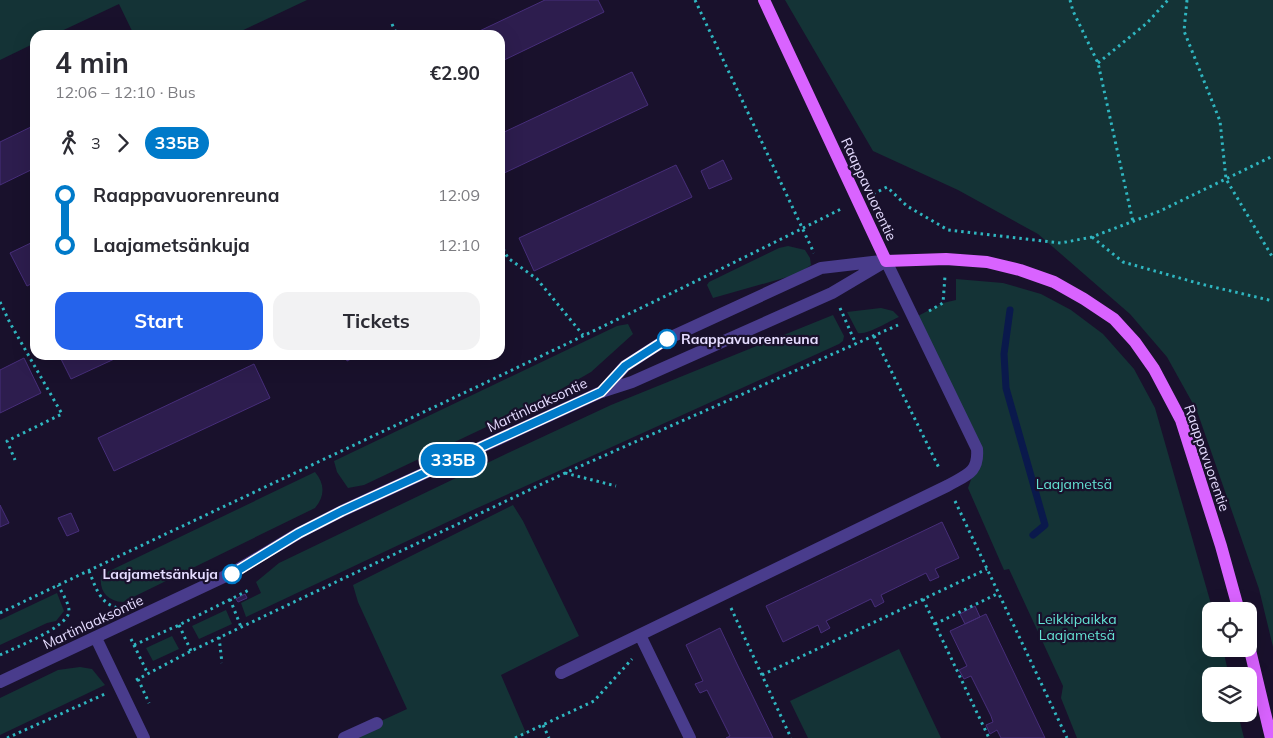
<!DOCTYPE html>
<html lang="en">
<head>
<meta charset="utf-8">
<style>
	:root { --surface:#fff; --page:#f2f2f3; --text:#2b2b33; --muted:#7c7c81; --accent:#2563eb }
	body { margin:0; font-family:Mulish,sans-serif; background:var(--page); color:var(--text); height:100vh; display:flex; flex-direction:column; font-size:19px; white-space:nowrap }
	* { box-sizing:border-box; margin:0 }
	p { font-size:16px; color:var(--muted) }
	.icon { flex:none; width:28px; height:28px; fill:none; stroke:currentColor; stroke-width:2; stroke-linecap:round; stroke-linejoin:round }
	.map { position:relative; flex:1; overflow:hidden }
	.details { position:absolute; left:30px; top:30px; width:475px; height:330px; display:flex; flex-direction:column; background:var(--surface); border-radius:15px; box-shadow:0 5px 20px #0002 }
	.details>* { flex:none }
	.badge { padding:0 10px; border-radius:16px; font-size:18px; line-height:32px }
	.controls { position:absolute; left:1202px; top:602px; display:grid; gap:10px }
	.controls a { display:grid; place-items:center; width:55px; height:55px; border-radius:10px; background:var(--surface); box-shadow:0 5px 20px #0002; font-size:25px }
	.map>.badge { position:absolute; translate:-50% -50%; box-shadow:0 0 0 2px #fff }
	.legs { display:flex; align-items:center; gap:8px; height:55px; padding:0 25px; font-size:16px }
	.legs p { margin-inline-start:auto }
	.headline { display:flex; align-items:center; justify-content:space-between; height:85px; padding:0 25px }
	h1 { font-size:28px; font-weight:700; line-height:38px }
	.cta { display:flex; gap:10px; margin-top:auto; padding:10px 25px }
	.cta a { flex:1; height:58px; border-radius:15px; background:var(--accent); color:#fff; font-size:20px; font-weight:700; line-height:58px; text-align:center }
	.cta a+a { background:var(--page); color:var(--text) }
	ul { padding:0 25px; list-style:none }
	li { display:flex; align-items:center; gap:18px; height:50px; font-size:19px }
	li i { display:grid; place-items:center; width:8px; height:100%; margin:0 6px; background:currentColor }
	li i::after { content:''; width:12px; height:12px; margin:-6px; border:4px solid; border-radius:50%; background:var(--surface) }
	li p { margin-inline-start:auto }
	li:first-child i { background:linear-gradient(#0000 50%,currentColor 0) }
	li:last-child i { background:linear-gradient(currentColor 50%,#0000 0) }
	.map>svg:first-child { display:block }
</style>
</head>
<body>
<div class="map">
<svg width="1273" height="738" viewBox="0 0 1273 738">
	<rect width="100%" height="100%" fill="#19112c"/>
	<path fill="#143336" d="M 0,0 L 307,0 L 233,35 L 134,35 L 119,4 L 53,35 L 35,35 L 35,43 L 0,60 Z
		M 785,0 L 1273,0 L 1273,647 L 1259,589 L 1197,411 L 1167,357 L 1130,314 L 1038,234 L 958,190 L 873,151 Z
		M 788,246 L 805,250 L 810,258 L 811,265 L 798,274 L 713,298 L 707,285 L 709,282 L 779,248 Z
		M 956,279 L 1003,283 L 1041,294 L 1071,310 L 1103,334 L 1134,369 L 1155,408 L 1213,611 L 1211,611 L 1211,649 L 1223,649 L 1229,676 L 1211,676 L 1211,714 L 1238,714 L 1244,738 L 1077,738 L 1061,698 L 1063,686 L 1009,569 L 1004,570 L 968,488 L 978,460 L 914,318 L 943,303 L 956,300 Z
		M 881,308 L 893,311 L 899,317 C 889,321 868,335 858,333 L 847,312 Z
		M 833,315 L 844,336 L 843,341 L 839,344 L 475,509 L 246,617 L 241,603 L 261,593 L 256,582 L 279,563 L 508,453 L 611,405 Z
		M 628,324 L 633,334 L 591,372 L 537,403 L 364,485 L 348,488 L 337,472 L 334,461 L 617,326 Z
		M 315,472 C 325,484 325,496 315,508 L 123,602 C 107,601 99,591 101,575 Z
		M 513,505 L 523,521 L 579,636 L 501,675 L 526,733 L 515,738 L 344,738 L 407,709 L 358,602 L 353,585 Z
		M 57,593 L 64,611 L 56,621 L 47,623 L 0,645 L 0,620 Z
		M 226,610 L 232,624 L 199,639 L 192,626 Z
		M 172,636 L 179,649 L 153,661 L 146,648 Z
		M 899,649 L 941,738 L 808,738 L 790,701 Z
		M 80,667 L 92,669 L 105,685 L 0,735 L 0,698 L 58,670 Z"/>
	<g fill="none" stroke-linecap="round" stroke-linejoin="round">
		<path stroke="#0a194c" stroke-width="7" d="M 1010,310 L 1004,354 L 1006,388 L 1045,525 L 1033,535"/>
	</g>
	<path fill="#2d1d4e" stroke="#472e7a" d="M 545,0 L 598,0 L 604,12 L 500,62 L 500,35 L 471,35 Z
		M 632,72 L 648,105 L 500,175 L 500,134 Z
		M 35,125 L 35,168 L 0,185 L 0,142 Z
		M 723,160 L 732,179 L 709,189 L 701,171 Z
		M 676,165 L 692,197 L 534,271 L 519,238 Z
		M 35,241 L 35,282 L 27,286 L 10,253 Z
		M 59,355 L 123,355 L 71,379 Z
		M 345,355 L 359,355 L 347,361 Z
		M 24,358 L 41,393 L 0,413 L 0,370 Z
		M 254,364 L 270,398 L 114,471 L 98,438 Z
		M 0,505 L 9,523 L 0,527 Z
		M 71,513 L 79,531 L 67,536 L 58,518 Z
		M 942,522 L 959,558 L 935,569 L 939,577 L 930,581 L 926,573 L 881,595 L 884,602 L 875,607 L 871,599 L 826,621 L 830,628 L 821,633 L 818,625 L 783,642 L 766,606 Z
		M 245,594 L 247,598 L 238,602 L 236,599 Z
		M 975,606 L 980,617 L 965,624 L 960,614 Z
		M 986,614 L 1045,738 L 1001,738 L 997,730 L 990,734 L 986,725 L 993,722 L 991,716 L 971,676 L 964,679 L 959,670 L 967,666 L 950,631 Z
		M 720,628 L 737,664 L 773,738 L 726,738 L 730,736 L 707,690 L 700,693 L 695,684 L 703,681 L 686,645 Z"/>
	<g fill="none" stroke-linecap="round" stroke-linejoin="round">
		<path stroke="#2fb6c0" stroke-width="3" stroke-dasharray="2.5 4" stroke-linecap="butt" d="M 695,0 L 814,253
			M 1070,0 L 1073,11 L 1098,63 L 1133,222
			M 1187,0 L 1184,31 L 1220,121 L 1226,179 L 1273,258
			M 392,24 L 397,35
			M 1098,63 L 1147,23 L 1168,0
			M 873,194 L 887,187 L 907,206 L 948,230 L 1061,243 L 1092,237 L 1160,211 L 1273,156
			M 1092,237 L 1123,262 L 1201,284 L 1273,301
			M 500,243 L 508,258 L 537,279 L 583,335
			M 0,302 L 10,323 L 62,414 L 7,441 L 15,460
			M 840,308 L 856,344
			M 929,311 L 943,303 L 945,276
			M 874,336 L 940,470
			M 565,473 L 616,486
			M 955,501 L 1067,738
			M 89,571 C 95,585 99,602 115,607 L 117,609
			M 230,599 L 241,627
			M 923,599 L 989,738
			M 731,608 L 791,738
			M 0,613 C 281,478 564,349 843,208
			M 935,624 L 999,593
			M 179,625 L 191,651
			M 219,637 L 222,663
			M 131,639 L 148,674
			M 134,645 L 179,625 L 251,589
			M 0,655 C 14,648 69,627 69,611 C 69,603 62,593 58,585
			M 762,675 L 987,569
			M 138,679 L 149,703
			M 136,680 L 191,651 L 565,473 L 898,325
			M 543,725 L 549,738
			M 7,738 L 105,694
			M 515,738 L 594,701 L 632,659"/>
		<path stroke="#493c8c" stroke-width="12" d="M 602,392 L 625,366 L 667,339 L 821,268 L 881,261
			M 640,635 L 690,738
			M 96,638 L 144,738
			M 561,673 L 947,486 C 966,475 979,473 977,449 L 886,261
			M 0,682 L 232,573 L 299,533 L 342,511 L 601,392 L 632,382 L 832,293 L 886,261
			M 344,738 L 377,723"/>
		<path stroke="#d963ff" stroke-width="12" d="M 764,0 L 886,261 L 946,259 L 987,262 L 1020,270 L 1054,282 L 1084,299 L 1114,319 L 1135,342 L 1154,369 L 1181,420 L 1221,546 L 1239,611
			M 1249,646 L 1271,738"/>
	</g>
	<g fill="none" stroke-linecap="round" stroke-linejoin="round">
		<defs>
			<path id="line-1" d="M 232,574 L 299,533 L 342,511 L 601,392 L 625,366 L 667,339"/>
		</defs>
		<use href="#line-1" stroke="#fff" stroke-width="11"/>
		<use href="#line-1" stroke="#007ac9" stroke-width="8"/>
	</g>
	<g fill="#fff" stroke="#007ac9" stroke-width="2.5">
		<circle cx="667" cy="339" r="9"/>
		<circle cx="232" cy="574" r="9"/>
	</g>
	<g text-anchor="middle" stroke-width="4.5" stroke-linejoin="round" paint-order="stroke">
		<g font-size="14" fill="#e5dcff" stroke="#19112c">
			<text transform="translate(869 189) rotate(65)" y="5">Raappavuorentie</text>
			<text transform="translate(537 405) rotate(-25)" y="5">Martinlaaksontie</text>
			<text transform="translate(1207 458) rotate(71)" y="5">Raappavuorentie</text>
			<text transform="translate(93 622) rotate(-25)" y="5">Martinlaaksontie</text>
		</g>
		<g font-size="14" font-weight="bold" fill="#e5dcff" stroke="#19112c" text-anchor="start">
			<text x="681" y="344">Raappavuorenreuna</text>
			<text x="218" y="579" text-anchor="end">Laajametsänkuja</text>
		</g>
		<g font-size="14" fill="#64e3d4" stroke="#19112c">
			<text x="1074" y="489">Laajametsä</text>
			<text x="1077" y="624">Leikkipaikka<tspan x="1077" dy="16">Laajametsä</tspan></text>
		</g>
	</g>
</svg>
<div class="controls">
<a><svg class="icon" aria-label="locate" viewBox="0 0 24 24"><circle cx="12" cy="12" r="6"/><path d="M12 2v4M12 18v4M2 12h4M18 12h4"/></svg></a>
<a><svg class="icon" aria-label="layers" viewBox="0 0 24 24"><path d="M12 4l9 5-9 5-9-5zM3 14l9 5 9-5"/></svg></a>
</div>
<b class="badge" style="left:453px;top:460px;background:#007ac9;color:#fff">335B</b>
<section class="details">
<div class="headline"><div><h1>4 min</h1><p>12:06 – 12:10 · Bus</p></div><b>€2.90</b></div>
<div class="legs"><svg class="icon" aria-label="walk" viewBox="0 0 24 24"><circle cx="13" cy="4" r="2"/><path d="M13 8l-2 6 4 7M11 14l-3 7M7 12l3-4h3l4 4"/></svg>3<svg class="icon" aria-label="forward" viewBox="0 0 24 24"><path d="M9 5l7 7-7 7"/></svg><b class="badge" style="background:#007ac9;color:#fff">335B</b></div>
<ul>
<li><i style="color:#007ac9"></i><b>Raappavuorenreuna</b><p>12:09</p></li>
<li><i style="color:#007ac9"></i><b>Laajametsänkuja</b><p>12:10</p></li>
</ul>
<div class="cta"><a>Start</a><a>Tickets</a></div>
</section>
</div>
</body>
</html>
